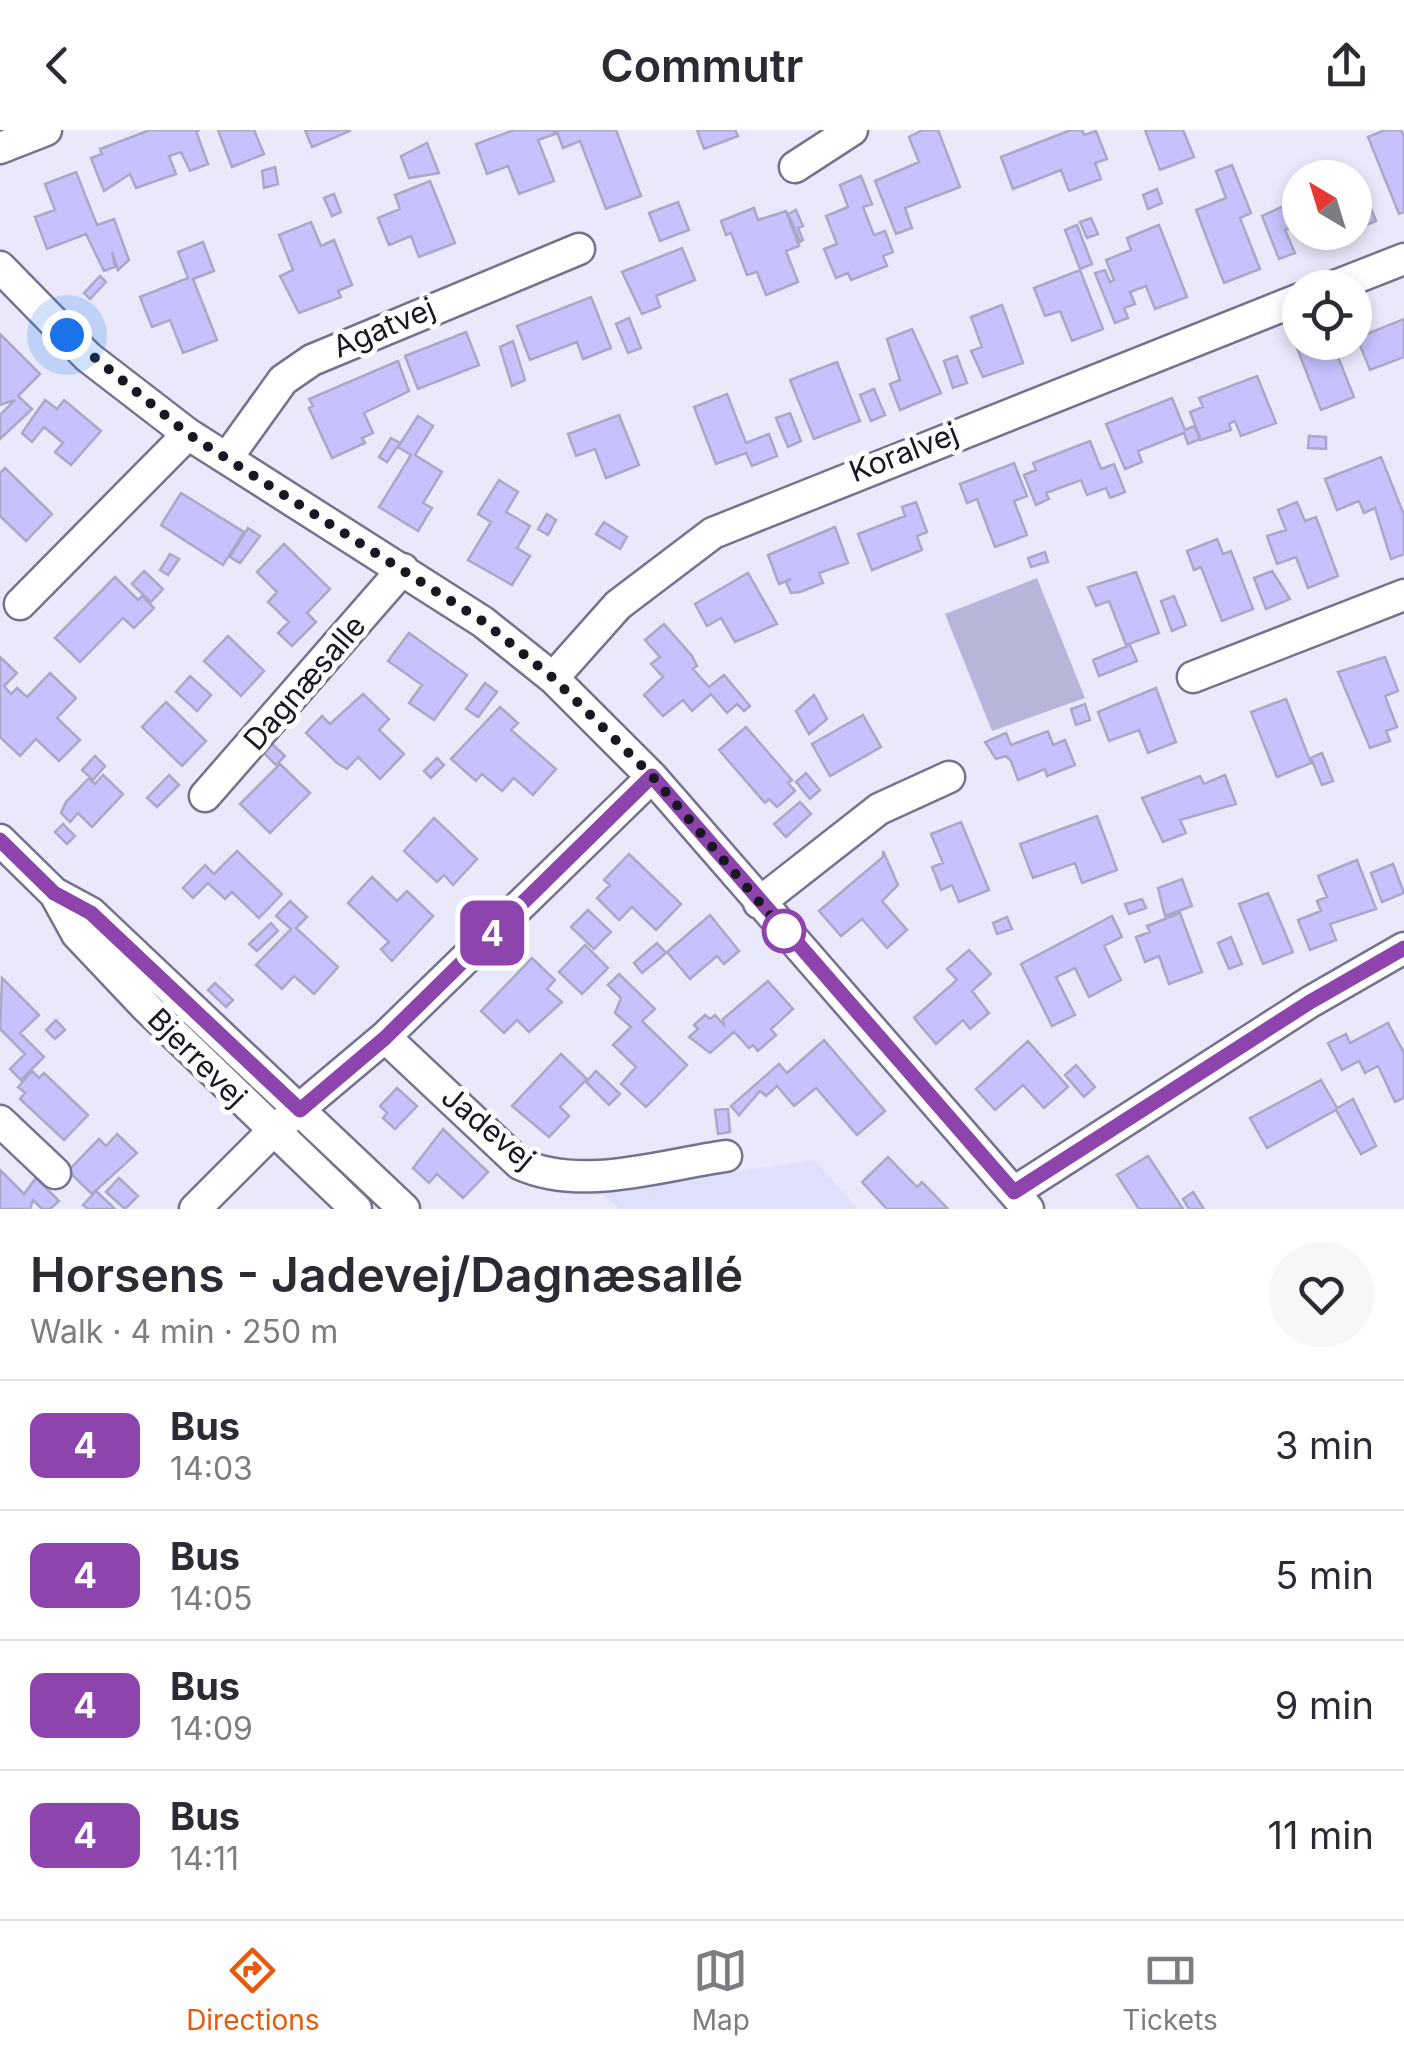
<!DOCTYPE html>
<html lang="en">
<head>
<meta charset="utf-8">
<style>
	:root { --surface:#fff; --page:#f7f7f7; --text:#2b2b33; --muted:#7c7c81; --line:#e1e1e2; --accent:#ea580c }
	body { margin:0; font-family:Inter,sans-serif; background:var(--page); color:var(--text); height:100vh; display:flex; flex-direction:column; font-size:38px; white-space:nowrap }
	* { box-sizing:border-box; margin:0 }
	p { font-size:32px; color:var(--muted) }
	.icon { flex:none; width:55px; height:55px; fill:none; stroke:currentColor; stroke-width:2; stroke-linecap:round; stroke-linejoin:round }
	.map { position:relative; height:1079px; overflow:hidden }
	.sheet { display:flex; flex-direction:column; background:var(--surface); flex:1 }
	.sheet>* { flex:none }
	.badge { padding:0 20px; border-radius:15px; font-size:35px; line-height:65px }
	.needle { width:65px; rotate:322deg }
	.tools { position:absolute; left:1282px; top:30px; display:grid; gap:20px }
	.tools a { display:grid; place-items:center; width:90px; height:90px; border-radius:50%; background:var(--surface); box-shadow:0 5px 15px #0003; font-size:50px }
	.you { position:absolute; width:50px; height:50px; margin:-25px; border:8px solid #fff; border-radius:50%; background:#1a73e8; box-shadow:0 0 0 15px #1a73e833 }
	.map>.badge { position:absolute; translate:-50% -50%; box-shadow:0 0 0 5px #fff }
	.round { display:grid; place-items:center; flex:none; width:105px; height:105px; border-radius:52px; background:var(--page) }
	.headline { display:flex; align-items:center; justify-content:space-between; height:170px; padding:0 30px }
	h1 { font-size:48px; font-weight:600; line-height:75px }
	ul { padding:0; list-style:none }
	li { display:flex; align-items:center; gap:30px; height:130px; padding:0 30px; border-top:2px solid var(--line) }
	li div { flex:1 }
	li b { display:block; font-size:38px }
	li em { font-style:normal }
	li .badge { min-width:110px; font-weight:700; text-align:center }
	header { display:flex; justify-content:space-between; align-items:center; height:130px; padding:0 30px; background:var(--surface); font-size:45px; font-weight:600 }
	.tab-bar { display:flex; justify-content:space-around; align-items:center; height:140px; border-top:2px solid var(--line); background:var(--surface); font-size:28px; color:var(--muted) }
	.tab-bar a { display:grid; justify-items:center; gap:5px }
	.tab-bar .current { color:var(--accent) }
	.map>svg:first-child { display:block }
</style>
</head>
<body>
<header><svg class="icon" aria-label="back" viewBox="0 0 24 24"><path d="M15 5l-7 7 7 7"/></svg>Commutr<svg class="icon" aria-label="share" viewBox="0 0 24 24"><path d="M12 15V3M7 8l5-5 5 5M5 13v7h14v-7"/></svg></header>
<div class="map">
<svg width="1404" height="1079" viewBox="0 0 1404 1079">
	<rect width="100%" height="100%" fill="#eae9fc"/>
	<path fill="#e1dffe" d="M 815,1030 L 858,1079 L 620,1079 L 599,1062 Z"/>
	<path fill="#b8b5da" d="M 1037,448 L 1085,568 L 992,601 L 945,484 Z"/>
	<path fill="#c7c1fd" stroke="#aaa8c5" stroke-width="2.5" d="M 150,0 L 200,0 L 196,1 L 208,34 L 190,41 L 181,22 L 169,26 L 176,44 L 136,58 L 130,44 L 104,61 L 91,28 L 102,24 L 100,19 Z
		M 218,0 L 254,0 L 264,24 L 232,37 Z
		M 305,0 L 350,0 L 350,1 L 312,17 Z
		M 514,0 L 553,0 L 555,4 L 538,10 L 554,51 L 519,64 L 508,36 L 487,44 L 476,14 Z
		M 556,0 L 616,0 L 641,66 L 606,79 L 580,11 L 563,18 Z
		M 697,0 L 735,0 L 738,6 L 704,19 Z
		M 923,0 L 938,0 L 960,57 L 905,78 L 912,98 L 896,104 L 875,51 L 919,32 L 909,7 Z
		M 1071,0 L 1082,0 L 1084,5 L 1096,1 L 1107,29 L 1095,33 L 1101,49 L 1069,61 L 1061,40 L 1013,59 L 1001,27 Z
		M 1145,0 L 1183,0 L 1194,27 L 1160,40 Z
		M 1385,0 L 1401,0 L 1404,6 L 1404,82 L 1399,84 L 1368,7 Z
		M 427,13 L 439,43 L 409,48 L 401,26 Z
		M 1232,35 L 1251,83 L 1240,88 L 1260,139 L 1224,153 L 1196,80 L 1226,68 L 1216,41 Z
		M 275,37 L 278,54 L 264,58 L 262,41 Z
		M 76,42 L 97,95 L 114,89 L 129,130 L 118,140 L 112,122 L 115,137 L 104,141 L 86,104 L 47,119 L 35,87 L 55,80 L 45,54 Z
		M 861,46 L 872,74 L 863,77 L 874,105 L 885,101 L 893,122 L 883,126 L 887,136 L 851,150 L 848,143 L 836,148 L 824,119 L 837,114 L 826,86 L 848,77 L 840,55 Z
		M 430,51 L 455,113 L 419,127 L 411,106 L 389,115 L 378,88 L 400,79 L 395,65 Z
		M 1361,54 L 1376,91 L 1361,97 L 1355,83 L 1355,56 Z
		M 1300,55 L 1300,94 L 1285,100 L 1295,123 L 1279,129 L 1262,86 L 1299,69 L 1294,57 Z
		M 1157,59 L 1162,73 L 1148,79 L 1143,65 Z
		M 334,64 L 341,82 L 332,86 L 324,68 Z
		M 678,72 L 689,100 L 660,111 L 649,83 Z
		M 754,78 L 758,90 L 786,81 L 799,116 L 786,121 L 798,152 L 766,165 L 757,142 L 747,145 L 731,103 L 726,105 L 721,91 Z
		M 796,80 L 803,96 L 798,98 L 803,110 L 800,112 L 788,84 Z
		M 1091,88 L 1098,104 L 1087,108 L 1080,92 Z
		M 311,92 L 321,116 L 334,110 L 352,155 L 338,161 L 341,167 L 299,183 L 280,146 L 293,140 L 279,105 Z
		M 1077,95 L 1092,134 L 1080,139 L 1065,100 Z
		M 1159,95 L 1187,167 L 1155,179 L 1146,156 L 1130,162 L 1135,174 L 1124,178 L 1128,188 L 1115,193 L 1095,143 L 1105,140 L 1110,152 L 1114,150 L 1106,130 L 1131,120 L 1127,108 Z
		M 1312,102 L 1348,102 L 1348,104 L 1317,116 Z
		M 203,112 L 214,141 L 193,149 L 217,210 L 183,223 L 170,190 L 152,197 L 140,167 L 188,148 L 178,122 Z
		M 682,118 L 695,150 L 656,166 L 660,177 L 642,184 L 622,142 Z
		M 1080,140 L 1103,199 L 1072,211 L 1060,181 L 1045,186 L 1034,158 Z
		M 100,146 L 106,152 L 90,169 L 84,163 Z
		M 591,167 L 611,218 L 583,229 L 577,212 L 530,230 L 517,196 Z
		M 1002,175 L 1023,233 L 983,247 L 971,221 L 982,217 L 971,187 Z
		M 629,188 L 641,218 L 628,223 L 616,194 Z
		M 1404,189 L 1404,227 L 1370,240 L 1357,208 Z
		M 912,199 L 941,263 L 900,280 L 890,254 L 900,250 L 887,209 Z
		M 466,202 L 479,235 L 418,259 L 405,226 Z
		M 0,204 L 40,244 L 18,266 L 32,279 L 0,309 L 0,285 L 15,270 L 0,275 Z
		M 513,211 L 525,250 L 512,256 L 500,217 Z
		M 1312,212 L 1332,212 L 1354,267 L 1321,280 L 1297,218 Z
		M 957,226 L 967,253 L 953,258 L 944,231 Z
		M 398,231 L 409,261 L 364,283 L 373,303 L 362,308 L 365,313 L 332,328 L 309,278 L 313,276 L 309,269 Z
		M 837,232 L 860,291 L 814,309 L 790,250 Z
		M 1257,246 L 1276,293 L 1241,306 L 1235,291 L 1229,294 L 1231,300 L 1201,310 L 1190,282 L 1203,277 L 1199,268 Z
		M 874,259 L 885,285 L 871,291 L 860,265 Z
		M 727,264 L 746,313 L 769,304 L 777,326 L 752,336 L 746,323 L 716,334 L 694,277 Z
		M 1172,268 L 1185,300 L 1194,296 L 1200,309 L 1188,314 L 1184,303 L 1138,321 L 1142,332 L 1125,339 L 1106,294 Z
		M 45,270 L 57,279 L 64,270 L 101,301 L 71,335 L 55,322 L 63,313 L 44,297 L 32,312 L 22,303 Z
		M 790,283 L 801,311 L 788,317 L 776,288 Z
		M 619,285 L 639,335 L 606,348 L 595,319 L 576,326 L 568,304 Z
		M 418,286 L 433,296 L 415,325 L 442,342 L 423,373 L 432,378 L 418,401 L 379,377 L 411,325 L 398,317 Z
		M 1309,306 L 1326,307 L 1326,319 L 1308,318 Z
		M 391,308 L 400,313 L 387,332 L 379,327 Z
		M 1090,311 L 1101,339 L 1114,334 L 1125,362 L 1110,368 L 1106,358 L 1087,365 L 1081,350 L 1046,363 L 1049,369 L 1036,375 L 1024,345 L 1036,340 L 1033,333 Z
		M 1381,327 L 1404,385 L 1404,424 L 1391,429 L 1375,378 L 1364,383 L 1359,371 L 1337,380 L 1325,349 Z
		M 1014,333 L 1027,366 L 1014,371 L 1027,405 L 995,417 L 977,369 L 967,373 L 960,354 Z
		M 5,338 L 52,384 L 26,411 L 0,386 L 0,343 Z
		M 499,350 L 518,362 L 506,382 L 530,396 L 517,418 L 530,426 L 512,455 L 468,430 L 491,392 L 478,384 Z
		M 181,363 L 244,402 L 223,435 L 161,395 Z
		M 916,372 L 927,402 L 917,406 L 922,420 L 872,440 L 858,404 L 905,386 L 902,377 Z
		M 1297,372 L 1305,391 L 1316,387 L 1338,446 L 1308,458 L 1296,427 L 1277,434 L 1267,406 L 1286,400 L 1278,380 Z
		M 547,384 L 556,390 L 548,405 L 538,399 Z
		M 604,392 L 627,407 L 620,419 L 596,404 Z
		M 835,397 L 848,433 L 819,443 L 823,453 L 800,462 L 791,463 L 786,452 L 791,449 L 779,454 L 768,425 Z
		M 248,398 L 260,406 L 240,433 L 230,427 Z
		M 1217,409 L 1223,424 L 1231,421 L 1253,479 L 1222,491 L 1201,437 L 1194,440 L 1187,421 Z
		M 284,414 L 330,459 L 307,483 L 316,492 L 292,516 L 278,503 L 289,492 L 268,472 L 277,462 L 257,442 Z
		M 1045,422 L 1048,432 L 1031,437 L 1028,428 Z
		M 170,424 L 179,429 L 168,445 L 160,440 Z
		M 144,441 L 163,459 L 151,472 L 132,454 Z
		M 1272,441 L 1290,469 L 1266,479 L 1254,448 Z
		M 1136,442 L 1159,503 L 1126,515 L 1109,471 L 1096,476 L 1088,457 Z
		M 748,443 L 777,494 L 735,512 L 721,488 L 707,496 L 695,474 Z
		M 115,447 L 138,470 L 142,466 L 154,478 L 134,498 L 123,488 L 80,532 L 55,508 Z
		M 1174,466 L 1186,495 L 1172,501 L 1161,471 Z
		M 664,494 L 692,526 L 697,536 L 693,539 L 709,557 L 724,545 L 750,576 L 744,581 L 737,574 L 727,583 L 711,564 L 692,581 L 683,570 L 663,586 L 644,565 L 663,547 L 651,534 L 660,527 L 645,510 Z
		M 409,503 L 467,545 L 434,590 L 409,573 L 422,555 L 388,531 Z
		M 228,506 L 264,541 L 241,566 L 204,531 Z
		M 1130,515 L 1137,531 L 1099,546 L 1093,530 Z
		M 0,527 L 17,543 L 4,556 L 11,564 L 17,558 L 27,567 L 50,543 L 76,568 L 57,588 L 80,610 L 59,631 L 36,609 L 20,626 L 0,607 Z
		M 1385,527 L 1398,561 L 1385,566 L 1397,597 L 1386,601 L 1390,611 L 1370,618 L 1338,542 Z
		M 190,546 L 211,565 L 197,581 L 176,562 Z
		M 485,553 L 497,562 L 478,587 L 466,579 Z
		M 1156,558 L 1176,612 L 1148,623 L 1139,600 L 1109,611 L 1098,582 Z
		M 363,564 L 389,589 L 379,600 L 404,624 L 380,649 L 358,627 L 347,639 L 337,633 L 306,603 L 322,586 L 330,594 Z
		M 814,565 L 827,589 L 809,604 L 796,581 Z
		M 1286,569 L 1311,633 L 1277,647 L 1251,582 Z
		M 166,572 L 206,611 L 182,636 L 142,597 Z
		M 1085,574 L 1090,590 L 1076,595 L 1071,579 Z
		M 500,577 L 518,593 L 511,600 L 556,639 L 533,665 L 514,648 L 502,661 L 482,644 L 476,651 L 451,629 Z
		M 863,585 L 881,617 L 830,646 L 812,614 Z
		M 746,597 L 792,650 L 788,653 L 795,661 L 777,677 L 769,669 L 765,673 L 719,620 Z
		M 1048,601 L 1053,615 L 1065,610 L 1075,635 L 1047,646 L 1045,639 L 1018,650 L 1011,631 L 1006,626 L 996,629 L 985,612 L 1006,603 L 1011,615 Z
		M 271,613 L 285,626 L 276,635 L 263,622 Z
		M 1322,623 L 1333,651 L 1322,655 L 1311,628 Z
		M 95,626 L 105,636 L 93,650 L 82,640 Z
		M 437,628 L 444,635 L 431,648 L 424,641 Z
		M 280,634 L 310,663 L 270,703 L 240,674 Z
		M 806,643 L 820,660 L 810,669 L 796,652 Z
		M 103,645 L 123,664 L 92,697 L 78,683 L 70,692 L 61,683 L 66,672 L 89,648 L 95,654 Z
		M 169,645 L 179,655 L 157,677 L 147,668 Z
		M 1225,645 L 1236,674 L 1180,690 L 1186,703 L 1163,712 L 1142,668 L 1200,646 L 1204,654 Z
		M 800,672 L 811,684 L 786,707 L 774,694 Z
		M 1097,686 L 1117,740 L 1082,753 L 1075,733 L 1033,748 L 1020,714 Z
		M 434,688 L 477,729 L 453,755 L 444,745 L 437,752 L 404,721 Z
		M 961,692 L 989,760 L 959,772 L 952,755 L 941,760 L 932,737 L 943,733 L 931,704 Z
		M 63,694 L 75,706 L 67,714 L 55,702 Z
		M 237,721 L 282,764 L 259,788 L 232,762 L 225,769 L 208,753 L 193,768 L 183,758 L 205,735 L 214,744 Z
		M 883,721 L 898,755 L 882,771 L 907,800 L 887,818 L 862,789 L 841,806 L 819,781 L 883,727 Z
		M 629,724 L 681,774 L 656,800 L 632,777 L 619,790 L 597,768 L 610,755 L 604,750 Z
		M 1357,730 L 1376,779 L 1330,794 L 1336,810 L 1310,820 L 1298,790 L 1321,781 L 1317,771 L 1327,767 L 1318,746 Z
		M 1393,734 L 1404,763 L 1382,772 L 1371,743 Z
		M 372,747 L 397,771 L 407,761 L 433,786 L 392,831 L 381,819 L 389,812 L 348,773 Z
		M 1182,749 L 1192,776 L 1165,786 L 1158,758 Z
		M 1268,763 L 1293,822 L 1263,834 L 1239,774 Z
		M 1142,769 L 1146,778 L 1129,784 L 1125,774 Z
		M 290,771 L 307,787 L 296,798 L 338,837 L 314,864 L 294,846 L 282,859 L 256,835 L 291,799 L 276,786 Z
		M 588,780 L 611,802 L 594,819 L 571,797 Z
		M 1180,783 L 1202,842 L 1169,854 L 1159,826 L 1145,832 L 1136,807 L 1150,802 L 1147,796 Z
		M 710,785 L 739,821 L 724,834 L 717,826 L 690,849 L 667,822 Z
		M 1112,786 L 1122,807 L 1104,816 L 1121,850 L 1089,867 L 1075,838 L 1056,847 L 1075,885 L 1052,896 L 1021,834 Z
		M 1007,787 L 1012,799 L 997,804 L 993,793 Z
		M 271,793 L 278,801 L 257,821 L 249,814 Z
		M 1231,807 L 1242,834 L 1229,839 L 1218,813 Z
		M 657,813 L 666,823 L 642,843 L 634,833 Z
		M 585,815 L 608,838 L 582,864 L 559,842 Z
		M 969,820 L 991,844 L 972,861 L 989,883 L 970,899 L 963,890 L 936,914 L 914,888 L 957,850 L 947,839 Z
		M 532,828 L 555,850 L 547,859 L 562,872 L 529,902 L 517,890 L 504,903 L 481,881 Z
		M 619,844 L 655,879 L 642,891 L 687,935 L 646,977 L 621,954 L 636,937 L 613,915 L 631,897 L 615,883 L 621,868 L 608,855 Z
		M 2,848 L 39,885 L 20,903 L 44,927 L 21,950 L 10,939 L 25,924 L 0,899 Z
		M 768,851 L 793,879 L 771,899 L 776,905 L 758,921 L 753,915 L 749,918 L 734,902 L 710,923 L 689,907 L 698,899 L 694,895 L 705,885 L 710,889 L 715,885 L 724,895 L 723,889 Z
		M 215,853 L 233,870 L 226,877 L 208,860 Z
		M 56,890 L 65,900 L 55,909 L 46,900 Z
		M 1388,893 L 1404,923 L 1404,968 L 1395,972 L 1378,936 L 1365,943 L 1359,931 L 1342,940 L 1328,913 L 1346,904 L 1350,913 Z
		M 824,910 L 885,981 L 857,1005 L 816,958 L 794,976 L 777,956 L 766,966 L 760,961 L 739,985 L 731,976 L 779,934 L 787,943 Z
		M 1028,911 L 1068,957 L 1044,978 L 1023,955 L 995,980 L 976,959 Z
		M 561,924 L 587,949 L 560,977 L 569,986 L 549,1007 L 512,976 Z
		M 1076,935 L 1095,957 L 1084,967 L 1065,945 Z
		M 32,941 L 39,948 L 44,943 L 88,985 L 64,1010 L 20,969 L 25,963 L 18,957 Z
		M 596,941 L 620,964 L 609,975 L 586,952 Z
		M 1321,950 L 1337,978 L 1353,969 L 1376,1016 L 1361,1024 L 1336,980 L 1267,1018 L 1250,988 Z
		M 397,958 L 417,976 L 395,999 L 383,988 L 387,983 L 380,976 Z
		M 728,979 L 730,1002 L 718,1004 L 715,980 Z
		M 443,999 L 488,1042 L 463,1068 L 437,1044 L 429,1053 L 413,1038 Z
		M 117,1004 L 137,1023 L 92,1064 L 68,1041 L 99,1009 L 106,1016 Z
		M 1148,1026 L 1183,1079 L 1139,1079 L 1117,1045 Z
		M 888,1027 L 917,1057 L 922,1052 L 948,1079 L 887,1079 L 862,1052 Z
		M 0,1040 L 24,1064 L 36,1048 L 59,1071 L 50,1079 L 42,1079 L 33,1070 L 30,1079 L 0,1079 Z
		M 119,1048 L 138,1066 L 125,1079 L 106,1062 Z
		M 96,1061 L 115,1079 L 88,1079 L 83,1075 Z
		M 1193,1062 L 1204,1079 L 1189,1079 L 1183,1069 Z"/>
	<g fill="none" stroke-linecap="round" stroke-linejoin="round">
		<defs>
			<path id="minor" d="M 0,18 L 46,0
				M 795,37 L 852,0
				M 0,137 L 88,227 L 188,304 L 483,492 L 553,548 L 652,647 L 1028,1079
				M 1330,158 L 1404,129
				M 227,328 L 283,250 L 312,230 L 579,119
				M 20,474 L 188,304
				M 1193,547 L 1404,465
				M 553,548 L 618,475 L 713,403 L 1300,169
				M 205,666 L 403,439
				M 0,710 L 54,763 L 91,783 L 404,1079
				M 55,764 L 77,804 L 146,877 L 356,1079
				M 759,773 L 879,679 L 949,647
				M 385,907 L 520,1034 C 582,1062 661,1035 726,1026
				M 0,991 L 55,1043
				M 1014,1062 L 1310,872 L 1404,818
				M 195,1079 L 272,1002 L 385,907 L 652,647"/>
		</defs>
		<use href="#minor" stroke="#75728d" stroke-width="35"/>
		<use href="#minor" stroke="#fff" stroke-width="30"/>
	</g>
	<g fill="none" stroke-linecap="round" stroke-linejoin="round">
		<defs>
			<path id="line" d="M 0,710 L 54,763 L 91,783 L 300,980 L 385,908 L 652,646 L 1014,1062 L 1310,872 L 1404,818"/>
		</defs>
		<use href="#line" stroke="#fff" stroke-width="22"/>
		<use href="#line" stroke="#8e44ad" stroke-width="15"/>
		<path stroke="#181722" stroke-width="10" stroke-dasharray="0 18" d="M 67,205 L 188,304 L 484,492 L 553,548 L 652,646 L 784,801"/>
	</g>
	<circle fill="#fff" stroke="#8e44ad" stroke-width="5" cx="784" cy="801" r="20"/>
	<g text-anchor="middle" stroke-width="10" stroke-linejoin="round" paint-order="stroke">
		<g font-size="30" fill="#181722" stroke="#fff">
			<text transform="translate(384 198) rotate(-23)" y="10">Agatvej</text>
			<text transform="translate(904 323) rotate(-21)" y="10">Koralvej</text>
			<text transform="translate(305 553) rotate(-49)" y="10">Dagnæsalle</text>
			<text transform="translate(197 928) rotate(45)" y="10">Bjerrevej</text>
			<text transform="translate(488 998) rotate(40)" y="10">Jadevej</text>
		</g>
	</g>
</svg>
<div class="tools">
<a><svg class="needle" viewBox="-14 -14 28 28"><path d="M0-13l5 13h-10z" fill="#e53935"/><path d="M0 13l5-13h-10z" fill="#7c7c81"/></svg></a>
<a><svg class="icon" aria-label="locate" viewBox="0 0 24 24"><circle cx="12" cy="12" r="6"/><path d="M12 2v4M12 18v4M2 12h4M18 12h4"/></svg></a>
</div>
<div class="you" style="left:67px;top:205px"></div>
<b class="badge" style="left:492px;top:803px;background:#8e44ad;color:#fff">4</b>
</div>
<section class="sheet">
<div class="headline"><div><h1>Horsens - Jadevej/Dagnæsallé</h1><p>Walk · 4 min · 250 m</p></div><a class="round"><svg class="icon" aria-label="heart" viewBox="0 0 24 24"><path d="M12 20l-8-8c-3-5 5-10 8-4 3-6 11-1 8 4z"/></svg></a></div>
<ul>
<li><span class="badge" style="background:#8e44ad;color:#fff">4</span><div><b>Bus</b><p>14:03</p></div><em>3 min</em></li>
<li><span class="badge" style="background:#8e44ad;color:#fff">4</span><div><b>Bus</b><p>14:05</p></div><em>5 min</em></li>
<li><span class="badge" style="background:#8e44ad;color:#fff">4</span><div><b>Bus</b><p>14:09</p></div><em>9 min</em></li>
<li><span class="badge" style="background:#8e44ad;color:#fff">4</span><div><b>Bus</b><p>14:11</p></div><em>11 min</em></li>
</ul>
</section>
<nav class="tab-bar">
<a class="current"><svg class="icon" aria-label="directions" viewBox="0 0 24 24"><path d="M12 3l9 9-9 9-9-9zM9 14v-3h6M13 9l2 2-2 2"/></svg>Directions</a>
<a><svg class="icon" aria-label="map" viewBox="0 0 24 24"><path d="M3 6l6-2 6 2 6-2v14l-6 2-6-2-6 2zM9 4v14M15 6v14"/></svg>Map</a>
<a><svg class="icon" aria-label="tickets" viewBox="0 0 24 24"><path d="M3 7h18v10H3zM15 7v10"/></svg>Tickets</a>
</nav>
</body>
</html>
